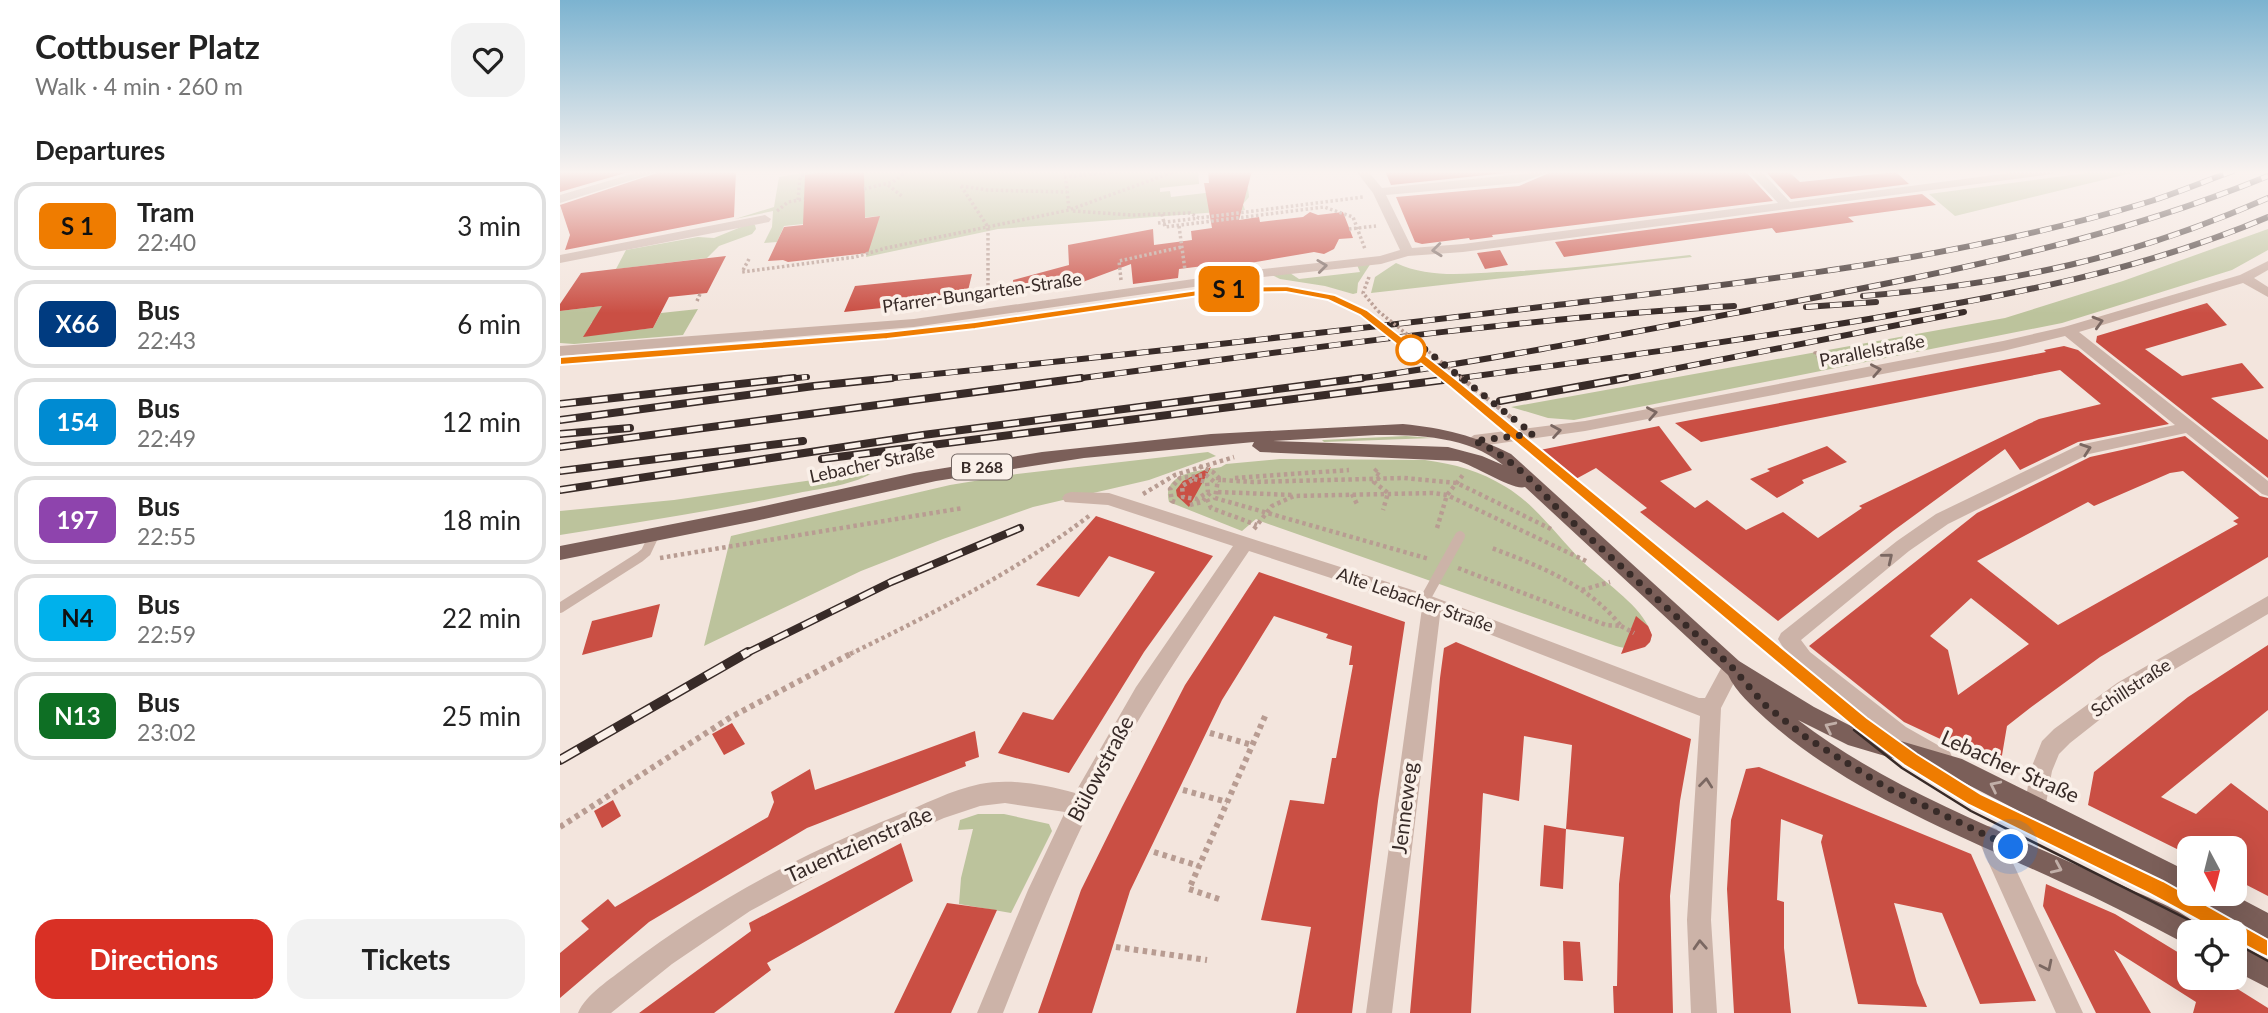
<!DOCTYPE html>
<html lang="en">
<head>
<meta charset="utf-8">
<style>
	:root { --surface:#fff; --page:#f2f2f2; --text:#222; --muted:#767676; --line:#e0e0e0; --accent:#d93025 }
	body { margin:0; font-family:Lato,sans-serif; background:var(--page); color:var(--text); height:100vh; display:flex; flex-direction:column; font-size:26px; white-space:nowrap }
	* { box-sizing:border-box; margin:0 }
	p { font-size:23px; color:var(--muted) }
	.icon { flex:none; width:38px; height:38px; fill:none; stroke:currentColor; stroke-width:2; stroke-linecap:round; stroke-linejoin:round }
	.map { position:relative; flex:1; overflow:hidden }
	.details { display:flex; flex-direction:column; background:var(--surface); width:560px }
	.details>* { flex:none }
	.badge { padding:0 14px; border-radius:10px; font-size:24px; line-height:46px }
	.needle { width:46px; rotate:173deg }
	.buttons { position:absolute; left:1617px; top:836px; display:grid; gap:14px }
	.buttons a { display:grid; place-items:center; width:70px; height:70px; border-radius:14px; background:var(--surface); box-shadow:0 7px 28px #0002; font-size:35px }
	.you { position:absolute; width:35px; height:35px; margin:-18px; border:5px solid #fff; border-radius:50%; background:#1a73e8; box-shadow:0 0 0 10px #1a73e833 }
	.map>.badge { position:absolute; translate:-50% -50%; box-shadow:0 0 0 4px #fff }
	h2 { padding:0 35px; font-size:26px; line-height:63px }
	.round { display:grid; place-items:center; flex:none; width:74px; height:74px; border-radius:21px; background:var(--page) }
	.overview { display:flex; align-items:center; justify-content:space-between; height:119px; padding:0 35px }
	h1 { font-size:33px; font-weight:700; line-height:52px }
	.button { display:flex; gap:14px; margin-top:auto; padding:14px 35px }
	.button a { flex:1; height:80px; border-radius:21px; background:var(--accent); color:#fff; font-size:28px; font-weight:700; line-height:80px; text-align:center }
	.button a+a { background:var(--page); color:var(--text) }
	ul { padding:0; list-style:none }
	li { display:flex; align-items:center; gap:21px; height:88px; margin:0 14px 10px; padding:0 21px; border:4px solid var(--line); border-radius:21px }
	li div { flex:1 }
	li b { display:block; font-size:26px }
	li em { font-style:normal }
	li .badge { min-width:77px; font-weight:700; text-align:center }
	main { display:flex; flex:1; min-height:0 }
	.map>svg:first-child { display:block }
</style>
</head>
<body>
<main>
<section class="details">
<div class="overview"><div><h1>Cottbuser Platz</h1><p>Walk · 4 min · 260 m</p></div><a class="round"><svg class="icon" aria-label="heart" viewBox="0 0 24 24"><path d="M12 20l-8-8c-3-5 5-10 8-4 3-6 11-1 8 4z"/></svg></a></div>
<h2>Departures</h2>
<ul>
<li><span class="badge" style="background:#ef7c00;color:#111">S 1</span><div><b>Tram</b><p>22:40</p></div><em>3 min</em></li>
<li><span class="badge" style="background:#003b80;color:#fff">X66</span><div><b>Bus</b><p>22:43</p></div><em>6 min</em></li>
<li><span class="badge" style="background:#008bd2;color:#fff">154</span><div><b>Bus</b><p>22:49</p></div><em>12 min</em></li>
<li><span class="badge" style="background:#8e44ad;color:#fff">197</span><div><b>Bus</b><p>22:55</p></div><em>18 min</em></li>
<li><span class="badge" style="background:#00b1eb;color:#111">N4</span><div><b>Bus</b><p>22:59</p></div><em>22 min</em></li>
<li><span class="badge" style="background:#0e6f24;color:#fff">N13</span><div><b>Bus</b><p>23:02</p></div><em>25 min</em></li>
</ul>
<div class="button"><a>Directions</a><a>Tickets</a></div>
</section>
<div class="map">
<svg width="1708" height="1013" viewBox="0 0 1708 1013">
	<rect width="100%" height="100%" fill="#f3e5dd"/>
	<path fill="#bcc39c" d="M 254,171 L 638,171 L 639,184 L 600,188 L 600,192 L 610,191 L 611,197 L 688,188 L 689,197 L 683,204 L 685,210 L 438,229 L 306,257 L 319,216 L 224,226 L 217,242 L 204,243 L 212,227 L 213,211 L 175,219 L 214,207 L 219,177 Z
		M 1542,171 L 1580,171 L 1395,216 L 1369,194 Z
		M 186,225 L 195,225 L 196,229 L 192,234 L 159,246 L 147,258 L 56,269 L 66,250 L 138,237 L 154,238 Z
		M 1708,229 L 1708,250 L 1672,270 L 1502,323 L 1014,420 L 988,418 L 951,407 L 1445,318 L 1563,281 Z
		M 1130,255 L 1132,257 L 811,293 L 815,277 L 836,263 C 868,278 903,274 937,272 C 1002,270 1066,262 1130,255 Z
		M 811,263 L 798,283 L 797,293 L 793,294 L 765,286 L 720,279 L 712,275 L 730,273 L 739,279 L 800,272 L 797,265 Z
		M 83,301 L 75,317 L 32,322 L 24,336 L 93,328 L 101,313 L 138,309 L 123,335 L 14,344 L 0,343 L 0,311 Z
		M 846,436 L 873,438 L 764,442 L 762,440 Z
		M 648,452 L 656,456 L 589,480 L 473,507 L 383,539 L 301,571 L 144,646 L 171,536 L 390,485 L 457,474 Z
		M 720,459 L 865,460 C 895,464 920,471 946,487 C 976,505 998,537 1023,562 C 1042,580 1077,603 1088,626 C 1101,650 1072,651 1056,646 L 700,521 L 696,519 L 682,531 L 609,502 C 601,472 640,471 661,467 L 666,464 Z
		M 316,471 C 294,485 263,488 238,493 C 160,510 80,522 0,535 L 0,511 L 114,500 Z
		M 418,814 L 444,814 L 489,824 L 492,831 L 451,913 L 399,904 L 401,878 L 413,829 L 398,830 L 400,820 Z"/>
	<path fill="#ca4f44" fill-rule="evenodd" d="M 0,171 L 72,171 L 0,192 Z
		M 103,171 L 176,171 L 174,217 L 5,250 L 10,235 L 0,205 Z
		M 268,171 L 304,171 L 305,218 L 320,216 L 308,253 L 228,262 L 223,260 L 208,261 L 224,227 L 243,225 L 245,175 Z
		M 648,171 L 692,171 L 679,220 L 699,217 L 700,222 L 743,217 L 750,212 L 758,215 L 783,212 L 793,238 L 779,239 L 774,249 L 764,254 L 754,252 L 661,268 L 660,264 L 619,269 L 618,278 L 573,284 L 571,264 L 520,283 L 455,292 L 453,280 L 509,265 L 508,245 L 593,229 L 594,245 L 632,240 L 631,231 L 652,228 L 644,183 L 649,183 Z
		M 825,171 L 964,171 L 831,185 Z
		M 994,171 L 1185,171 L 1213,201 L 932,235 L 933,237 L 910,240 L 909,238 L 862,244 L 855,242 L 836,197 L 959,186 Z
		M 1205,171 L 1228,171 L 1240,182 L 1336,172 L 1349,184 L 1231,199 Z
		M 1362,194 L 1376,205 L 1288,217 L 1294,222 L 1216,233 L 1212,228 L 1004,257 L 995,242 Z
		M 940,250 L 948,265 L 925,269 L 917,253 Z
		M 166,256 L 147,293 L 109,297 L 93,328 L 23,337 L 42,306 L 0,311 L 0,304 L 21,273 Z
		M 412,274 L 406,299 L 284,312 L 295,286 Z
		M 1647,303 L 1667,325 L 1585,349 L 1622,376 L 1682,363 L 1704,388 L 1651,398 L 1708,440 L 1708,478 L 1536,342 L 1537,336 Z
		M 1504,346 L 1518,350 L 1609,424 L 1518,442 L 1460,470 L 1445,449 L 1333,531 L 1218,621 L 1080,512 L 1087,508 L 1036,468 L 1014,480 L 980,450 L 1099,426 L 1132,470 L 1100,481 L 1135,508 L 1147,500 L 1186,530 L 1223,512 L 1258,538 L 1302,508 L 1299,506 L 1456,430 L 1479,419 L 1541,404 L 1500,370 L 1141,442 L 1115,423 L 1486,352 L 1484,350 Z
		M 1625,436 L 1700,496 L 1708,498 L 1708,557 L 1540,657 L 1470,708 L 1447,726 L 1440,767 L 1344,722 L 1249,646 L 1417,513 L 1530,457 ZM 1623,471 L 1679,518 L 1673,521 L 1678,524 L 1498,625 L 1417,561 L 1528,502 L 1534,506 L 1610,473 ZM 1411,598 L 1469,644 L 1398,695 L 1388,650 L 1370,636 Z
		M 1267,446 L 1287,462 L 1242,480 L 1244,483 L 1217,498 L 1190,479 L 1210,471 L 1207,469 Z
		M 651,467 L 629,507 L 617,496 L 616,490 L 623,481 Z
		M 536,516 L 653,556 L 584,652 L 509,773 L 438,753 L 463,712 L 493,720 L 595,572 L 549,556 L 519,597 L 476,585 Z
		M 699,572 L 845,622 L 818,801 L 792,1013 L 736,1013 L 751,927 L 701,920 L 730,800 L 764,804 L 772,758 L 776,758 L 793,665 L 789,665 L 792,646 L 766,638 L 768,634 L 714,616 L 662,700 L 570,891 L 532,1013 L 478,1013 L 521,890 L 562,807 L 625,685 Z
		M 100,604 L 92,637 L 22,655 L 32,621 Z
		M 1076,616 L 1088,626 L 1092,635 L 1090,642 L 1085,647 L 1061,654 Z
		M 896,642 L 1131,739 L 1120,801 L 1110,896 L 1113,1013 L 1054,1013 L 1053,986 L 1057,986 L 1059,884 L 1064,837 L 1006,829 L 1012,745 L 964,736 L 959,801 L 923,793 L 911,1013 L 850,1013 L 880,678 L 884,648 Z
		M 1708,645 L 1708,710 L 1601,797 L 1636,814 L 1671,783 L 1708,811 L 1708,896 L 1675,879 L 1675,849 L 1629,849 L 1629,855 L 1528,805 L 1534,772 L 1628,697 Z
		M 172,723 L 185,744 L 164,755 L 152,734 Z
		M 415,731 L 419,757 L 405,762 L 406,766 L 247,828 L 89,922 L 0,998 L 0,953 L 29,929 L 21,921 L 48,899 L 55,907 L 208,817 L 214,802 L 211,792 L 250,769 L 255,790 Z
		M 1199,767 L 1411,854 L 1476,1001 L 1420,1004 L 1382,913 L 1334,903 L 1357,983 L 1367,1007 L 1298,1004 L 1261,842 L 1263,835 L 1221,819 L 1217,900 L 1224,902 L 1224,948 L 1231,1013 L 1174,1013 L 1167,889 L 1171,820 L 1186,769 Z
		M 53,800 L 61,816 L 42,828 L 34,811 Z
		M 984,825 L 1006,829 L 1003,889 L 980,886 Z
		M 341,843 L 353,881 L 207,963 L 211,970 L 154,1013 L 79,1013 L 191,931 L 189,923 Z
		M 1486,884 L 1555,914 L 1629,959 L 1629,978 L 1660,978 L 1708,1008 L 1708,1013 L 1633,1013 L 1636,1002 L 1554,950 L 1591,1013 L 1536,1013 L 1483,906 Z
		M 387,903 L 437,910 L 391,1013 L 334,1013 Z
		M 1003,941 L 1020,942 L 1023,981 L 1004,980 Z"/>
	<g fill="none" stroke-linecap="round" stroke-linejoin="round">
		<path stroke="#b89c92" stroke-width="3.5" stroke-dasharray="2.5 2.5" stroke-linecap="butt" d="M 505,171 L 509,210
			M 504,177 L 564,171
			M 328,185 L 343,197
			M 401,186 L 428,227 L 428,299
			M 401,186 L 428,190 L 507,192
			M 304,189 L 333,182 L 346,171
			M 238,200 L 240,176 L 246,175
			M 217,211 L 228,202 L 244,199
			M 513,211 L 572,215 L 630,213 L 639,218 L 803,197
			M 602,214 L 605,227 L 764,207 L 793,217 L 805,249
			M 598,223 L 639,218
			M 619,226 L 625,270
			M 789,229 L 816,226
			M 189,259 L 182,272 L 295,257 L 326,248 L 509,210 L 616,171
			M 809,277 L 803,293 L 818,311
			M 561,280 L 559,261 L 622,247
			M 137,301 L 140,294
			M 1262,352 L 1255,353 L 1266,365"/>
		<path stroke="#b89c92" stroke-width="4.5" stroke-dasharray="3.5 3.5" stroke-linecap="butt" d="M 915,389 L 953,419
			M 639,466 L 653,472 L 661,480 L 693,482 L 844,478 L 897,483 L 991,529
			M 817,469 L 814,472 L 821,476 L 814,482 L 828,493 L 823,510
			M 675,478 L 789,470
			M 634,479 L 647,482 L 648,492 L 637,499 L 623,497 L 622,486 Z
			M 661,480 L 658,480 L 655,498 L 869,559
			M 658,492 L 733,495
			M 583,494 L 615,475 L 674,457
			M 792,494 L 798,506
			M 647,499 L 651,508 L 697,525
			M 615,502 L 612,501 L 610,489 L 620,478 L 646,475 L 657,484
			M 630,505 L 642,502 L 651,492
			M 877,528 L 887,495 L 903,475
			M 694,529 L 712,506 L 734,496 L 873,493 L 887,495 L 1028,562
			M 100,558 L 403,508
			M 898,568 L 1046,625 L 1061,626 C 1029,585 979,566 932,548
			M 1022,590 L 1050,582
			M 1061,626 L 1074,633
			M 290,654 C 374,613 455,572 529,516"/>
		<path stroke="#b89c92" stroke-width="6" stroke-dasharray="4.5 4.5" stroke-linecap="butt" d="M 650,733 L 692,745
			M 623,790 L 667,802
			M 0,827 L 171,717 L 294,652
			M 594,852 L 639,866
			M 659,899 L 629,889 L 706,714
			M 556,947 L 647,960"/>
		<path stroke="#ccb3a8" stroke-width="10" d="M 864,601 L 900,536
			M 0,608 L 80,557 L 86,552 L 94,535"/>
		<path fill="#ccb3a8" fill-rule="evenodd" d="M 82,171 L 101,171 L 0,203 L 0,195 Z
			M 796,171 L 808,171 L 822,188 L 992,171 L 959,183 L 826,195 L 852,248 L 903,244 L 1218,203 L 1188,171 L 1201,171 L 1230,202 L 1464,171 L 1498,171 L 1492,174 L 903,252 L 848,256 L 821,264 L 703,277 L 354,327 L 0,356 L 0,346 L 354,319 L 703,269 L 820,256 L 840,250 L 813,193 Z
			M 205,215 L 211,219 L 209,222 L 0,263 L 0,255 Z
			M 1708,261 L 1708,270 L 1694,278 L 1708,287 L 1708,297 L 1683,283 L 1519,332 L 1708,481 L 1708,496 L 1702,494 L 1626,433 L 1529,454 L 1388,524 L 1349,551 L 1241,640 L 1250,652 L 1346,727 L 1390,752 L 1393,759 L 1390,766 L 1382,769 C 1344,755 1236,674 1218,639 L 1221,633 L 1337,541 L 1376,514 L 1519,445 L 1615,425 L 1505,336 L 1443,351 L 1025,431 L 914,447 L 906,441 L 914,435 L 1025,421 L 1443,341 L 1504,327 L 1680,275 Z
			M 511,492 L 549,493 L 871,596 L 1139,698 L 1145,698 L 1165,661 L 1172,658 L 1179,661 L 1182,667 L 1161,708 L 1151,920 L 1157,1013 L 1131,1013 L 1127,920 L 1140,716 L 880,615 L 832,1013 L 806,1013 L 862,608 L 689,551 C 643,619 596,687 556,759 C 512,840 477,926 443,1013 L 417,1013 L 468,890 L 505,812 L 445,803 L 420,806 L 384,818 L 273,866 L 190,911 L 112,964 L 51,1013 L 18,1013 C 26,994 51,979 67,966 C 150,903 239,855 336,816 C 363,805 391,790 420,784 C 452,778 485,785 515,793 L 576,687 L 673,546 L 548,505 L 505,502 L 502,498 L 505,494 Z
			M 1708,596 L 1708,614 L 1571,695 L 1510,743 L 1499,754 L 1492,771 L 1484,814 L 1476,817 L 1468,814 L 1465,806 L 1470,771 L 1482,741 L 1494,729 L 1557,683 Z
			M 1429,826 L 1437,829 L 1523,1013 L 1496,1013 L 1417,837 L 1421,829 Z"/>
		<path fill="#7b5f59" fill-rule="evenodd" d="M 843,424 C 883,428 916,436 951,454 L 1179,661 L 1254,707 L 1293,727 L 1402,759 L 1629,872 L 1629,894 L 1672,894 L 1708,913 L 1708,939 L 1638,903 L 1635,895 L 1629,897 L 1620,894 L 1389,775 L 1288,745 L 1238,720 C 1339,797 1463,838 1576,892 C 1594,900 1636,916 1643,933 L 1629,933 L 1629,945 L 1622,942 C 1583,921 1543,901 1503,883 C 1402,836 1290,794 1206,719 C 1192,706 1176,692 1168,675 L 965,487 C 953,491 914,465 898,461 L 700,452 L 692,446 L 694,442 L 524,458 L 376,481 L 195,521 L 0,560 L 0,546 L 195,508 L 354,473 L 482,452 L 651,434 ZM 816,435 C 858,435 909,436 943,465 L 922,456 L 888,447 L 713,441 Z
			M 1675,944 L 1708,961 L 1708,988 L 1675,971 Z"/>
		<path stroke="#382b28" stroke-width="2" d="M 0,361 C 109,353 219,347 328,336 C 395,329 462,319 528,309 C 616,296 720,267 804,312 L 902,390 L 1218,654"/>
		<path stroke="#382b28" stroke-width="2.5" d="M 1216,652 L 1350,760 L 1415,800 L 1596,887 L 1708,947
			M 1294,730 L 1342,768 L 1411,811 L 1655,933
			M 1675,943 L 1708,961"/>
		<defs>
			<path id="rail-far2" d="M 1303,296 C 1453,283 1569,259 1708,198
				M 1246,307 L 1316,302
				M 218,380 L 247,377
				M 314,380 C 539,358 764,333 989,306 C 1189,282 1394,261 1588,202 C 1617,193 1645,181 1673,171
				M 507,380 C 730,351 949,319 1174,306
				M 789,380 C 933,360 1075,332 1217,305 C 1387,272 1547,242 1708,176
				M 886,380 C 1029,361 1172,342 1315,318 C 1449,295 1582,271 1708,217
				M 1057,380 L 1404,312"/>
			<path id="rail-far1" d="M 940,401 L 1066,378
				M 0,404 L 234,378
				M 0,420 L 254,386 L 332,378
				M 0,434 L 70,428
				M 0,447 L 521,378
				M 262,459 L 899,378
				M 0,471 L 243,441
				M 0,490 L 363,435 L 802,378
				M 185,654 L 331,582 L 460,528"/>
			<path id="rail" d="M 0,760 L 188,652"/>
		</defs>
		<use href="#rail-far2" stroke="#382b28" stroke-width="6"/>
		<use href="#rail-far1" stroke="#382b28" stroke-width="8"/>
		<use href="#rail" stroke="#382b28" stroke-width="10"/>
		<use href="#rail-far2" stroke="#faf0e9" stroke-width="4.5" stroke-dasharray="12" stroke-linecap="butt"/>
		<use href="#rail-far1" stroke="#faf0e9" stroke-width="5" stroke-dasharray="16" stroke-linecap="butt"/>
		<use href="#rail" stroke="#faf0e9" stroke-width="7" stroke-dasharray="21" stroke-linecap="butt"/>
		<path stroke="#b89c92" stroke-width="3.5" stroke-dasharray="2.5 2.5" stroke-linecap="butt" d="M 818,311 L 904,380"/>
		<path stroke="#b89c92" stroke-width="4.5" stroke-dasharray="3.5 3.5" stroke-linecap="butt" d="M 902,378 L 915,389"/>
	</g>
	<defs><path id="oneway-chevron" d="M-2-3.5L2.5 0L-2 3.5" fill="none" stroke-width="1.6" stroke-linecap="round" stroke-linejoin="round" transform="scale(1.75)"/></defs>
	<g stroke="#7b6862">
		<use href="#oneway-chevron" transform="translate(877 250) rotate(174)"/>
		<use href="#oneway-chevron" transform="translate(762 266) rotate(-7)"/>
		<use href="#oneway-chevron" transform="translate(1538 322) rotate(-16)"/>
		<use href="#oneway-chevron" transform="translate(1316 370) rotate(-11)"/>
		<use href="#oneway-chevron" transform="translate(1092 413) rotate(-11)"/>
		<use href="#oneway-chevron" transform="translate(996 431) rotate(-9)"/>
		<use href="#oneway-chevron" transform="translate(1526 449) rotate(-19)"/>
		<use href="#oneway-chevron" transform="translate(1328 558) rotate(-39)"/>
		<use href="#oneway-chevron" transform="translate(1146 783) rotate(-84)"/>
		<use href="#oneway-chevron" transform="translate(1140 945) rotate(-93)"/>
		<use href="#oneway-chevron" transform="translate(1487 966) rotate(64)"/>
	</g>
	<g stroke="#c1afa8">
		<use href="#oneway-chevron" transform="translate(1270 727) rotate(-154)"/>
		<use href="#oneway-chevron" transform="translate(1435 786) rotate(-154)"/>
		<use href="#oneway-chevron" transform="translate(1497 868) rotate(24)"/>
	</g>
	<linearGradient id="sky" x2="0" y2="1"><stop stop-color="#7cb3d0"/><stop offset="0.55" stop-color="#faf3f0"/><stop offset="1" stop-color="#faf3f0" stop-opacity="0"/></linearGradient>
	<rect width="1708" height="313" fill="url(#sky)"/>
	<path fill="#ef7c00" stroke="#fff" stroke-width="2" d="M 726,286 L 775,295 L 807,310 L 898,381 L 1307,718 L 1357,754 L 1421,794 L 1603,881 L 1708,940 L 1708,957 L 1701,954 L 1590,894 L 1409,805 L 1344,765 L 1295,728 L 889,386 L 800,315 L 768,300 L 726,292 L 659,293 L 415,329 L 327,339 L 0,365 L 0,357 L 327,332 L 415,322 L 659,287 Z"/>
	<g fill="none" stroke-linecap="round" stroke-linejoin="round">
		<path stroke="#382b28" stroke-width="7" stroke-dasharray="0 12.6" d="M 851,350 L 853,340 L 973,434 L 914,441 C 948,454 973,482 997,508 L 1172,667 L 1205,705 L 1247,738 L 1327,788 L 1451,847"/>
	</g>
	<circle fill="#fff" stroke="#ef7c00" stroke-width="3.5" cx="851" cy="350" r="14"/>
	<g text-anchor="middle" stroke-width="7" stroke-linejoin="round" paint-order="stroke">
		<rect fill="#faf0e9" stroke="#726662" stroke-width="2" x="392" y="454.5" width="60" height="25" rx="5"/>
		<g font-size="16" font-weight="bold" fill="#382b28">
			<text x="422" y="473">B 268</text>
		</g>
		<g font-size="18" fill="#382b28" stroke="#faf0e9">
			<text transform="translate(422 293) rotate(-8)" y="6">Pfarrer-Bungarten-Straße</text>
			<text transform="translate(1312 351) rotate(-11)" y="6">Parallelstraße</text>
			<text transform="translate(312 464) rotate(-12)" y="6">Lebacher Straße</text>
			<text transform="translate(855 600) rotate(19)" y="6">Alte Lebacher Straße</text>
			<text transform="translate(1571 688) rotate(-33)" y="6">Schillstraße</text>
		</g>
		<g font-size="21" fill="#382b28" stroke="#faf0e9">
			<text transform="translate(1450 767) rotate(24)" y="7">Lebacher Straße</text>
			<text transform="translate(541 769) rotate(-62)" y="7">Bülowstraße</text>
			<text transform="translate(845 808) rotate(-83)" y="7">Jenneweg</text>
			<text transform="translate(299 845) rotate(-24)" y="7">Tauentzienstraße</text>
		</g>
	</g>
</svg>
<div class="buttons">
<a><svg class="needle" viewBox="-14 -14 28 28"><path d="M0-13l5 13h-10z" fill="#e53935"/><path d="M0 13l5-13h-10z" fill="#767676"/></svg></a>
<a><svg class="icon" aria-label="locate" viewBox="0 0 24 24"><circle cx="12" cy="12" r="6"/><path d="M12 2v4M12 18v4M2 12h4M18 12h4"/></svg></a>
</div>
<div class="you" style="left:1451px;top:847px"></div>
<b class="badge" style="left:669px;top:289px;background:#ef7c00;color:#111">S 1</b>
</div>
</main>
</body>
</html>
